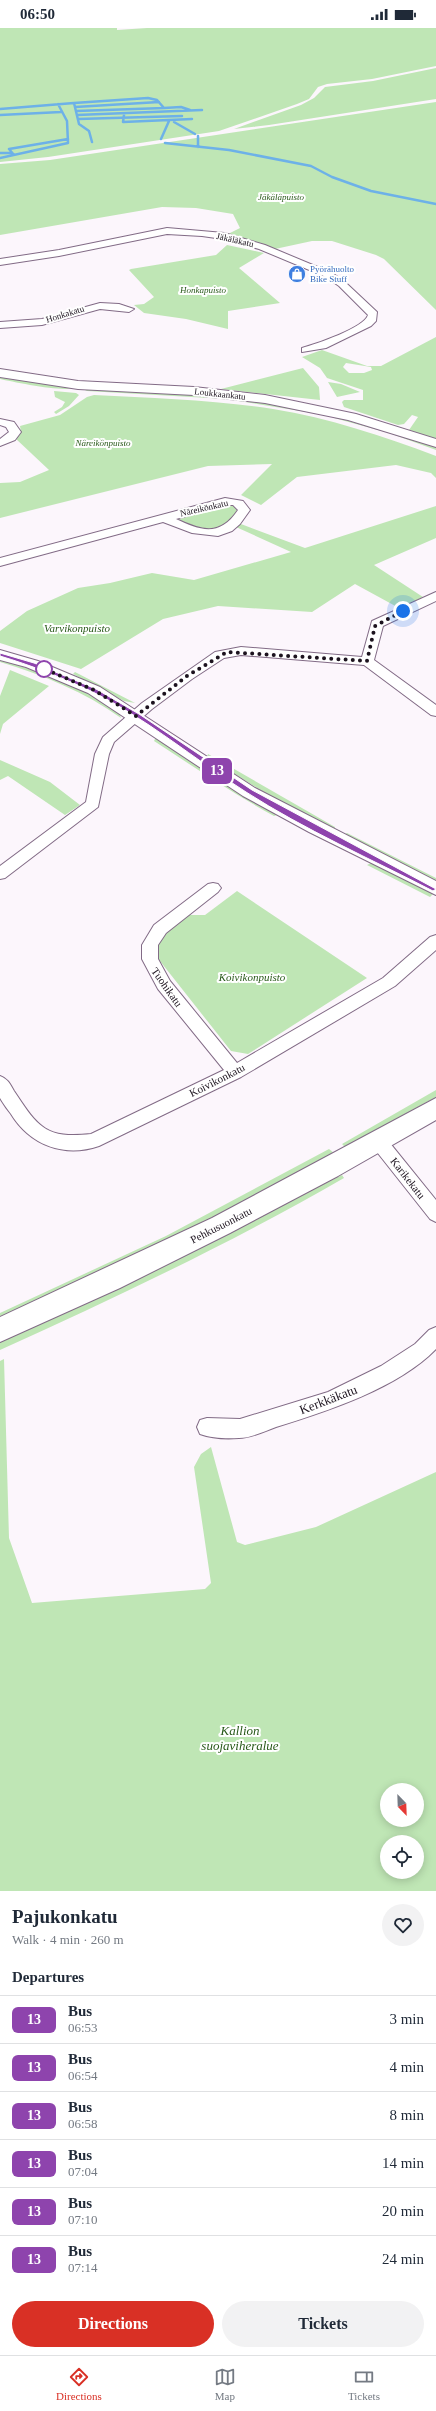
<!DOCTYPE html>
<html lang="en">
<head>
<meta charset="utf-8">
<style>
	:root { --surface:#fff; --page:#f2f2f3; --text:#1f2937; --muted:#747a83; --line:#e0e1e3; --accent:#d93025 }
	body { margin:0; font-family:Georgia,serif; background:var(--page); color:var(--text); height:100vh; display:flex; flex-direction:column; font-size:15px; white-space:nowrap }
	* { box-sizing:border-box; margin:0 }
	p { font-size:13px; color:var(--muted) }
	.icon { flex:none; width:22px; height:22px; fill:none; stroke:currentColor; stroke-width:2; stroke-linecap:round; stroke-linejoin:round }
	.map { position:relative; height:1863px; overflow:hidden }
	.drawer { display:flex; flex-direction:column; background:var(--surface); flex:1 }
	.drawer>* { flex:none }
	.badge { padding:0 8px; border-radius:6px; font-size:14px; line-height:26px }
	.needle { width:26px; rotate:157deg }
	.controls { position:absolute; left:380px; top:1755px; display:grid; gap:8px }
	.controls a { display:grid; place-items:center; width:44px; height:44px; border-radius:50%; background:var(--surface); box-shadow:0 2px 10px #0003; font-size:20px }
	.you { position:absolute; width:20px; height:20px; margin:-10px; border:3px solid #fff; border-radius:50%; background:#1a73e8; box-shadow:0 0 0 6px #1a73e833 }
	.map>.badge { position:absolute; translate:-50% -50%; box-shadow:0 0 0 2px #fff }
	h2 { padding:0 12px; font-size:15px; line-height:36px }
	.round { display:grid; place-items:center; flex:none; width:42px; height:42px; border-radius:21px; background:var(--page) }
	.head { display:flex; align-items:center; justify-content:space-between; height:68px; padding:0 12px }
	h1 { font-size:19px; font-weight:700; line-height:30px }
	.primary-button { display:flex; gap:8px; margin-top:auto; padding:8px 12px }
	.primary-button a { flex:1; height:46px; border-radius:24px; background:var(--accent); color:#fff; font-size:16px; font-weight:700; line-height:46px; text-align:center }
	.primary-button a+a { background:var(--page); color:var(--text) }
	ul { padding:0; list-style:none }
	li { display:flex; align-items:center; gap:12px; height:48px; padding:0 12px; border-top:1px solid var(--line) }
	li div { flex:1 }
	li b { display:block; font-size:15px }
	li em { font-style:normal }
	li .badge { min-width:44px; font-weight:700; text-align:center }
	.status { display:flex; justify-content:space-between; align-items:center; height:28px; padding:0 20px; background:var(--surface); direction:ltr }
	.status svg { height:11px; fill:currentColor }
	.tab-bar { display:flex; justify-content:space-around; align-items:center; height:56px; border-top:1px solid var(--line); background:var(--surface); font-size:11px; color:var(--muted) }
	.tab-bar a { display:grid; justify-items:center; gap:2px }
	.tab-bar .active { color:var(--accent) }
	.map>svg:first-child { display:block }
</style>
</head>
<body>
<div class="status"><b>06:50</b><svg viewBox="0 0 49 12"><path d="M0 12V9h3v3zM5 12V6h3v6zM10 12V3h3v9zM15 12V0h3v12zM26 1h20v11H26zM47 4h2v5h-2z"/></svg></div>
<div class="map">
<svg width="436" height="1863" viewBox="0 0 436 1863">
	<rect width="100%" height="100%" fill="#fcf6fc"/>
	<path fill="#bfe6b5" fill-rule="evenodd" d="M 0,0 L 117,0 L 117,2 L 147,0 L 436,0 L 436,38 L 372,51 L 327,56 L 318,59 L 309,71 L 297,76 L 219,103 L 48,129 L 0,134 Z
		M 436,40 L 436,71 L 269,97 L 234,101 L 301,77 L 314,70 L 325,59 L 373,53 Z
		M 436,74 L 436,282 L 384,231 L 376,227 L 332,213 L 312,213 L 275,221 L 228,206 L 240,200 L 233,186 L 196,180 L 162,179 L 0,207 L 0,136 L 50,132 Z
		M 227,217 L 264,225 L 239,240 L 280,275 L 228,283 L 228,301 L 186,291 L 144,285 L 134,277 L 144,276 L 154,269 L 129,242 L 131,241 L 216,227 Z
		M 436,309 L 436,411 L 409,402 L 418,389 L 412,387 L 404,396 L 398,397 L 344,379 L 342,374 L 344,372 L 363,372 L 363,362 L 327,350 L 320,340 L 302,329 L 322,322 L 367,338 L 381,338 ZM 346,335 L 371,339 L 372,342 L 364,345 L 349,345 L 343,339 Z
		M 303,340 L 319,359 L 320,372 L 221,361 Z
		M 0,348 L 72,360 C 63,364 13,354 0,351 Z
		M 328,354 L 341,356 L 360,364 L 337,369 Z
		M 83,361 L 197,366 L 265,375 L 325,387 L 226,371 L 87,363 Z
		M 54,363 L 76,365 L 79,367 L 69,378 L 56,386 L 54,384 L 62,379 L 65,374 L 55,369 Z
		M 94,367 C 154,370 214,372 273,381 C 329,390 383,408 436,428 L 436,450 L 431,445 L 396,437 L 297,449 L 261,477 L 241,467 L 272,436 L 208,438 L 0,490 L 0,455 L 20,454 L 49,442 L 15,410 L 21,404 L 20,398 L 60,387 L 87,369 Z
		M 336,389 L 436,419 L 436,422 L 389,405 L 334,390 Z
		M 229,476 L 237,480 C 237,485 234,487 231,491 C 215,509 194,502 176,490 Z
		M 436,478 L 436,510 L 374,537 L 423,569 L 399,580 L 355,556 L 312,584 L 218,578 L 163,591 L 81,641 L 0,615 L 0,603 L 27,583 L 78,560 L 110,555 L 152,545 L 194,552 L 291,524 L 236,499 L 241,496 L 305,520 Z
		M 0,632 C 20,637 118,670 121,690 C 85,664 43,647 0,634 Z
		M 10,642 L 49,658 L 3,696 L 0,706 L 0,668 Z
		M 75,644 L 135,675 L 124,673 L 73,646 Z
		M 156,709 L 277,786 L 277,787 L 274,788 C 232,765 194,739 154,713 Z
		M 208,726 L 335,799 L 335,801 L 280,774 L 207,729 Z
		M 0,732 L 50,754 L 80,777 L 65,787 L 8,748 L 0,752 Z
		M 347,805 L 436,850 L 436,854 L 343,807 Z
		M 371,835 L 433,866 L 430,869 L 367,837 Z
		M 237,863 L 367,950 L 248,1026 L 231,1023 L 156,928 L 160,908 L 188,887 L 205,887 Z
		M 436,1062 L 436,1069 L 345,1119 L 342,1116 Z
		M 329,1121 L 334,1125 L 222,1188 L 0,1293 L 0,1285 L 166,1208 Z
		M 342,1147 L 344,1150 C 233,1214 117,1269 0,1322 L 0,1313 Z
		M 4,1331 L 9,1510 L 32,1575 L 205,1561 L 211,1555 L 194,1439 L 201,1426 L 211,1419 L 237,1514 L 245,1517 L 316,1499 L 436,1444 L 436,1863 L 0,1863 L 0,1333 ZM 387,1762 L 417,1762 L 417,1792 L 387,1792 ZM 387,1814 L 417,1814 L 417,1844 L 387,1844 Z"/>
	<g fill="none" stroke-linecap="round" stroke-linejoin="round">
		<path stroke="#6db1e8" stroke-width="2.5" d="M 74,75 L 148,70 L 157,72 L 164,80 L 181,79 L 190,82
			M 75,79 L 159,74
			M 0,81 L 74,75 L 79,96 L 89,103 L 92,114
			M 76,83 L 164,80
			M 0,87 L 61,84
			M 77,87 L 202,82
			M 124,87 L 123,94 L 192,91
			M 78,91 L 182,88
			M 174,94 L 195,106
			M 198,108 L 198,119
			M 161,111 L 169,93
			M 165,115 L 229,122 L 311,138 L 332,149 L 371,163 L 436,176
			M 0,125 L 11,125
			M 14,127 L 9,121 L 68,111
			M 0,130 L 68,115 L 67,93 L 58,76"/>
		<defs>
			<path id="minor" d="M 167,200 L 224,205 L 265,217 L 332,245 L 345,254 L 377,284 L 376,293 L 371,298 L 326,320 L 302,324 L 302,320 C 316,316 364,300 368,287 L 339,258 L 326,249 L 259,221 L 223,211 L 202,208 L 167,206 L 59,228 L 0,237 L 0,231 L 59,222 Z
				M 100,275 L 119,276 L 134,281 L 129,284 L 100,281 L 42,297 L 0,300 L 0,294 L 42,291 Z
				M 0,391 L 14,394 L 21,404 L 15,412 L 0,418 L 0,411 L 9,404 L 6,399 L 0,397 Z
				M 225,470 L 243,473 L 250,482 L 240,496 L 232,503 L 218,508 L 192,505 L 163,494 L 0,538 L 0,530 ZM 225,477 L 233,477 L 238,482 C 220,509 201,503 176,491 Z
				M 436,564 L 436,573 L 383,598 L 374,632 L 436,677 L 436,688 L 431,687 L 364,637 L 241,627 L 224,630 L 192,651 L 152,681 L 114,714 L 109,726 L 98,779 L 5,850 L 0,851 L 0,838 L 86,774 L 95,726 L 103,709 L 142,675 L 215,624 L 241,619 L 362,629 L 372,593 Z
				M 213,855 L 218,856 L 221,860 L 218,864 L 166,905 L 158,917 L 158,931 L 170,953 L 237,1035 L 383,950 L 430,909 L 436,907 L 436,922 L 395,958 L 241,1049 L 99,1118 C 64,1130 30,1117 11,1086 C 7,1081 3,1075 0,1070 C 0,1064 0,1055 0,1048 C 8,1051 10,1056 14,1063 C 38,1099 45,1111 91,1106 L 224,1042 L 158,961 L 142,931 L 142,917 L 154,897 L 208,856 Z
				M 379,1107 L 385,1109 L 436,1172 L 436,1194 L 430,1191 L 373,1119 L 370,1114 L 373,1109 Z
				M 436,1299 L 436,1321 C 398,1360 328,1383 276,1399 C 265,1403 251,1410 239,1410 C 226,1411 211,1410 200,1406 L 197,1399 L 200,1392 L 207,1390 L 240,1391 L 328,1364 L 381,1338 L 415,1316 L 429,1302 Z"/>
			<path id="tertiary" d="M 0,341 L 78,353 L 194,359 L 265,367 L 356,386 L 436,411 L 436,419 L 348,392 L 265,375 L 194,367 L 78,361 L 0,349 Z
				M 0,622 L 38,633 L 100,659 L 255,760 L 436,853 L 436,867 L 309,804 L 243,768 L 88,665 L 26,639 L 0,632 Z"/>
			<path id="secondary" d="M 436,1070 L 436,1092 L 338,1148 L 230,1205 L 120,1260 L 0,1314 L 0,1289 L 212,1190 Z"/>
		</defs>
		<use href="#minor" stroke="#826b86" stroke-width="2"/>
		<use href="#tertiary" stroke="#826b86" stroke-width="2"/>
		<use href="#secondary" stroke="#826b86" stroke-width="2"/>
		<use href="#minor" fill="#fff" fill-rule="evenodd"/>
		<use href="#tertiary" fill="#fff" fill-rule="evenodd"/>
		<use href="#secondary" fill="#fff" fill-rule="evenodd"/>
	</g>
	<path fill="#8e44ad" stroke="#fff" d="M 0,625 L 34,635 L 96,661 L 139,686 L 252,762 L 436,861 L 433,863 C 371,831 305,802 246,764 C 194,731 146,690 91,663 C 61,649 30,637 0,628 Z"/>
	<g fill="none" stroke-linecap="round" stroke-linejoin="round">
		<path stroke="#1c131e" stroke-width="4" stroke-dasharray="0 7.2" d="M 44,641 L 42,640 L 94,662 L 136,688 L 187,648 L 227,624 L 367,633 L 375,598 L 403,583"/>
	</g>
	<defs>
		<symbol id="shop-disc" viewBox="-11 -11 22 22"><circle r="9.5" fill="#3f7fe0" stroke="#fff"/><path d="M-5-2.5h2.3a2.7 3.5 0 0 1 5.4 0H5L5.5 6h-11ZM-1.5-2.5h3a1.5 2.3 0 0 0-3 0Z" fill="#fff"/></symbol>
	</defs>
	<g fill-rule="evenodd">
		<use href="#shop-disc" x="287" y="236" width="20" height="20"/>
	</g>
	<circle fill="#fff" stroke="#8e44ad" stroke-width="2" cx="44" cy="641" r="8"/>
	<g text-anchor="middle" stroke-width="4" stroke-linejoin="round" paint-order="stroke">
		<g font-size="9" font-style="italic" fill="#285919" stroke="#fff">
			<text x="281" y="172">Jäkäläpuisto</text>
			<text x="203" y="265">Honkapuisto</text>
			<text x="103" y="418">Näreikönpuisto</text>
		</g>
		<g font-size="9" fill="#1c131e" stroke="#fff">
			<text transform="translate(235 212) rotate(13)" y="3">Jäkäläkatu</text>
			<text transform="translate(65 286) rotate(-17)" y="3">Honkakatu</text>
			<text transform="translate(220 366) rotate(6)" y="3">Loukkaankatu</text>
			<text transform="translate(204 480) rotate(-13)" y="3">Näreikönkatu</text>
		</g>
		<g font-size="9" fill="#366cbe" stroke="#fff" text-anchor="start">
			<text x="310" y="244">Pyörähuolto<tspan x="310" dy="10">Bike Stuff</tspan></text>
		</g>
		<g font-size="11" font-style="italic" fill="#285919" stroke="#fff">
			<text x="77" y="604">Varvikonpuisto</text>
			<text x="252" y="953">Koivikonpuisto</text>
		</g>
		<g font-size="11" fill="#1c131e" stroke="#fff">
			<text transform="translate(167 959) rotate(55)" y="4">Tuohikatu</text>
			<text transform="translate(217 1052) rotate(-27)" y="4">Koivikonkatu</text>
			<text transform="translate(408 1150) rotate(52)" y="4">Karikekatu</text>
			<text transform="translate(221 1197) rotate(-27)" y="4">Pehkusuonkatu</text>
		</g>
		<g font-size="13" fill="#1c131e" stroke="#fff">
			<text transform="translate(328 1371) rotate(-21)" y="5">Kerkkäkatu</text>
		</g>
		<g font-size="13" font-style="italic" fill="#285919" stroke="#fff">
			<text x="240" y="1707">Kallion<tspan x="240" dy="15">suojaviheralue</tspan></text>
		</g>
	</g>
</svg>
<div class="controls">
<a><svg class="needle" viewBox="-14 -14 28 28"><path d="M0-13l5 13h-10z" fill="#e53935"/><path d="M0 13l5-13h-10z" fill="#747a83"/></svg></a>
<a><svg class="icon" aria-label="locate" viewBox="0 0 24 24"><circle cx="12" cy="12" r="6"/><path d="M12 2v4M12 18v4M2 12h4M18 12h4"/></svg></a>
</div>
<div class="you" style="left:403px;top:583px"></div>
<b class="badge" style="left:217px;top:743px;background:#8e44ad;color:#fff">13</b>
</div>
<section class="drawer">
<div class="head"><div><h1>Pajukonkatu</h1><p>Walk · 4 min · 260 m</p></div><a class="round"><svg class="icon" aria-label="heart" viewBox="0 0 24 24"><path d="M12 20l-8-8c-3-5 5-10 8-4 3-6 11-1 8 4z"/></svg></a></div>
<h2>Departures</h2>
<ul>
<li><span class="badge" style="background:#8e44ad;color:#fff">13</span><div><b>Bus</b><p>06:53</p></div><em>3 min</em></li>
<li><span class="badge" style="background:#8e44ad;color:#fff">13</span><div><b>Bus</b><p>06:54</p></div><em>4 min</em></li>
<li><span class="badge" style="background:#8e44ad;color:#fff">13</span><div><b>Bus</b><p>06:58</p></div><em>8 min</em></li>
<li><span class="badge" style="background:#8e44ad;color:#fff">13</span><div><b>Bus</b><p>07:04</p></div><em>14 min</em></li>
<li><span class="badge" style="background:#8e44ad;color:#fff">13</span><div><b>Bus</b><p>07:10</p></div><em>20 min</em></li>
<li><span class="badge" style="background:#8e44ad;color:#fff">13</span><div><b>Bus</b><p>07:14</p></div><em>24 min</em></li>
</ul>
<div class="primary-button"><a>Directions</a><a>Tickets</a></div>
</section>
<nav class="tab-bar">
<a class="active"><svg class="icon" aria-label="directions" viewBox="0 0 24 24"><path d="M12 3l9 9-9 9-9-9zM9 14v-3h6M13 9l2 2-2 2"/></svg>Directions</a>
<a><svg class="icon" aria-label="map" viewBox="0 0 24 24"><path d="M3 6l6-2 6 2 6-2v14l-6 2-6-2-6 2zM9 4v14M15 6v14"/></svg>Map</a>
<a><svg class="icon" aria-label="tickets" viewBox="0 0 24 24"><path d="M3 7h18v10H3zM15 7v10"/></svg>Tickets</a>
</nav>
</body>
</html>
